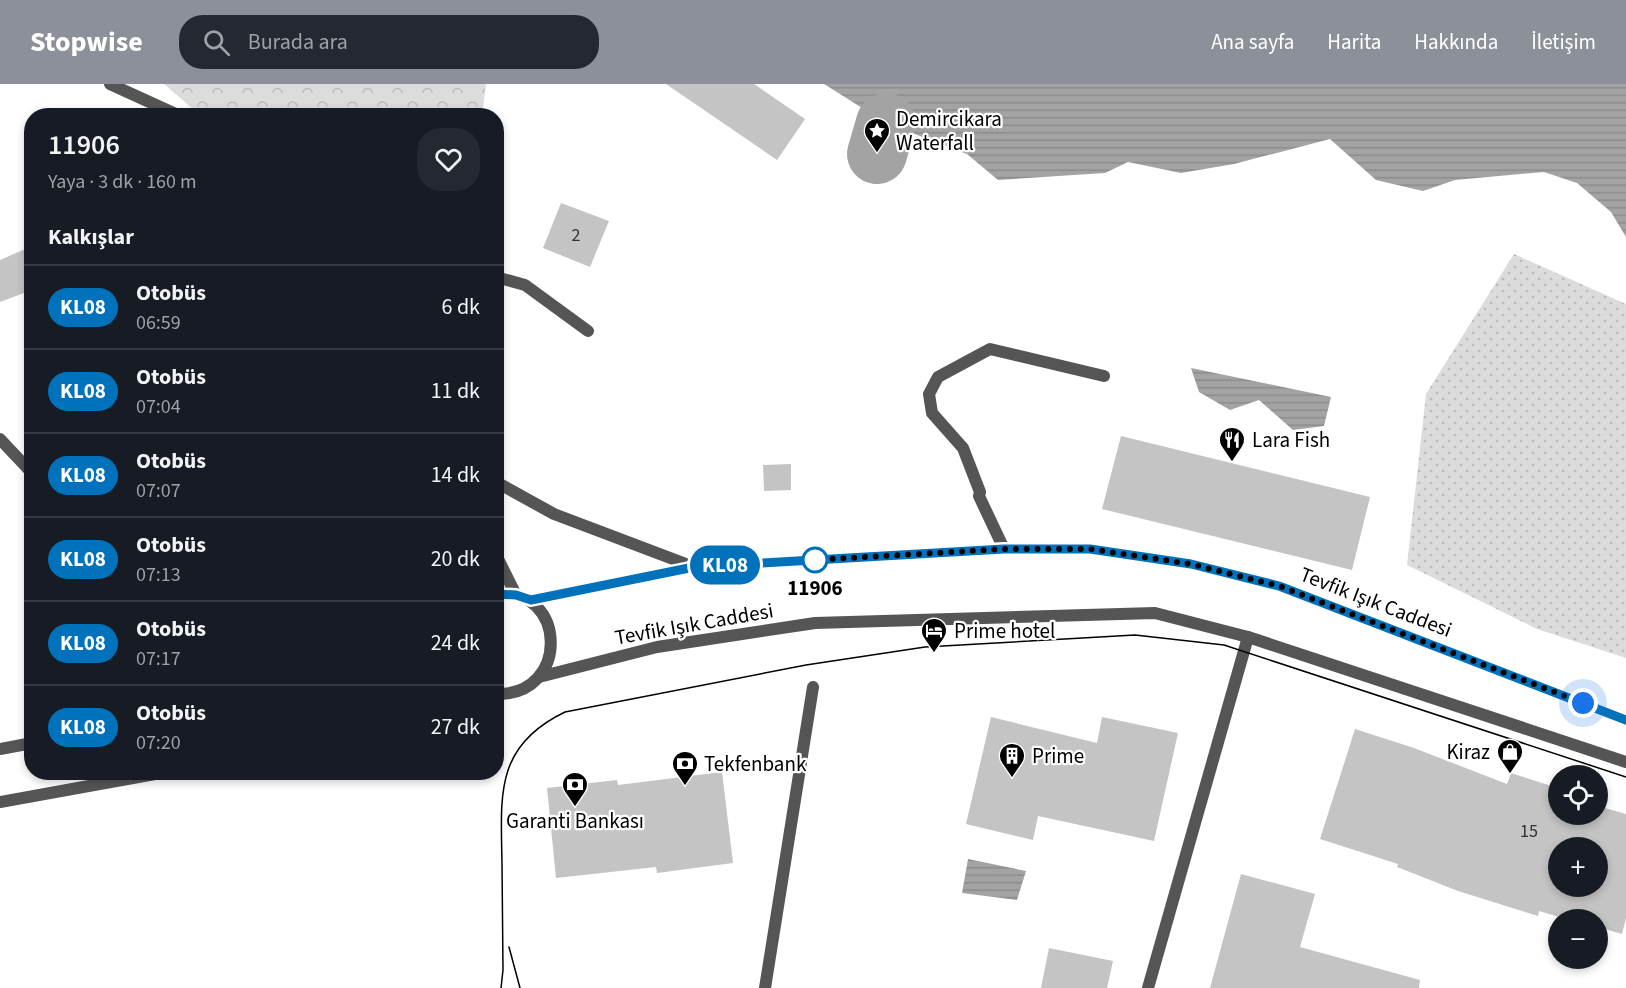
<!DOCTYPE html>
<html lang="tr">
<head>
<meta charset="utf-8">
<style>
	:root { --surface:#171b24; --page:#242831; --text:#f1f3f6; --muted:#9ea1a6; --line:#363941; --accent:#8c9099 }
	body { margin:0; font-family:"Source Sans 3",sans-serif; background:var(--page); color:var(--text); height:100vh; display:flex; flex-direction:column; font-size:22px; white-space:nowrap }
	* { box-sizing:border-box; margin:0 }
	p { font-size:20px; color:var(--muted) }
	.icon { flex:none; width:33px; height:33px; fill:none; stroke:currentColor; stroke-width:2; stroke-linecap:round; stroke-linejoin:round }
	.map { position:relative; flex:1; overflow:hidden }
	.side { position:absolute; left:24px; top:24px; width:480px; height:672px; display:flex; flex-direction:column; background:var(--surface); border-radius:24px; box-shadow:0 3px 9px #0003 }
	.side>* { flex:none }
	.badge { padding:0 12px; border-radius:20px; font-size:21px; line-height:39px }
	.tools { position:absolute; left:1548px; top:681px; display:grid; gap:12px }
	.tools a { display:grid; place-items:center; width:60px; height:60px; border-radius:50%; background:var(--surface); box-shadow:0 3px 9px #0003; font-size:30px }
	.you { position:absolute; width:30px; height:30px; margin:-15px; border:4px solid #fff; border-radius:50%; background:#1a73e8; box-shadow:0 0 0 9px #1a73e833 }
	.map>.badge { position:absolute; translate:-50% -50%; box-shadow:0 0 0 3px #fff }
	h2 { padding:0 24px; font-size:22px; line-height:54px }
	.round { display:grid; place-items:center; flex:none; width:63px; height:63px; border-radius:24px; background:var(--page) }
	.summary { display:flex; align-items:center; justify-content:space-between; height:102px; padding:0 24px }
	h1 { font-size:28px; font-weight:600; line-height:45px }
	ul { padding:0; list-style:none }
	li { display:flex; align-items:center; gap:18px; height:84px; padding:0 24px; border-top:2px solid var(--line) }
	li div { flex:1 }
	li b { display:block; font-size:22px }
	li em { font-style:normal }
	li .badge { min-width:66px; font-weight:700; text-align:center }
	header { display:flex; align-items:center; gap:36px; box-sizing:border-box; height:84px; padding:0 30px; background:var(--accent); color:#fff }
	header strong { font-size:28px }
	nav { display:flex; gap:33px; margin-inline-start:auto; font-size:21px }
	.search { width:420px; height:54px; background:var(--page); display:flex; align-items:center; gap:15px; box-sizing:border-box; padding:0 21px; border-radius:24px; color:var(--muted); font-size:22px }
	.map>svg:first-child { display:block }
</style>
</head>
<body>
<header>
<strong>Stopwise</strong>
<div class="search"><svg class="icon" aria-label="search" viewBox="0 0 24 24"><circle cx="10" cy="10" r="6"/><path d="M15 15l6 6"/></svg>Burada ara</div>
<nav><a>Ana sayfa</a><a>Harita</a><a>Hakkında</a><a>İletişim</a></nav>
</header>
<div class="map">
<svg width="1626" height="904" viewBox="0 0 1626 904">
	<defs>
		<pattern id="grass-dots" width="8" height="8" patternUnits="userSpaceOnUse" patternTransform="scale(1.5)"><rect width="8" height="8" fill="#dcdcdc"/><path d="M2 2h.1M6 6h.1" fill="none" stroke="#bbb" stroke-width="1.8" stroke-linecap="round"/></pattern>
		<pattern id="park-crowns" width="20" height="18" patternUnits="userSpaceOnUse" patternTransform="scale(1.5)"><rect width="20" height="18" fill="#dcdcdc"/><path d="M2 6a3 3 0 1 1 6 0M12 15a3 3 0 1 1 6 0" fill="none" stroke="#bbb"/></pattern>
		<pattern id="water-rules" width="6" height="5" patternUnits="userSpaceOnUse" patternTransform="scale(1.5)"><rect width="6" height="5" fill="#a3a3a3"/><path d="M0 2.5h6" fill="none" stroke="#8b8b8b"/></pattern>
	</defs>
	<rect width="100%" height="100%" fill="#fff"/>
	<path fill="url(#grass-dots)" d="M 1514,170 L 1626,220 L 1626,574 L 1537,545 L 1407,481 L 1426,310 Z"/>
	<path fill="url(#park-crowns)" d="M 164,0 L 486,0 L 482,31 L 201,32 Z"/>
	<path fill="url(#water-rules)" d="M 824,0 L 1626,0 L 1626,153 L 1611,128 L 1577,99 L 1544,88 L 1455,96 L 1423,107 L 1376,96 L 1330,55 L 1234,80 L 1181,89 L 1128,78 L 1105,89 L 998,96 L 967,70 L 886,39 Z
		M 1191,284 L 1331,313 L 1324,342 L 1293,346 L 1259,316 L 1230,326 L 1199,308 Z
		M 968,775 L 1026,787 L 1017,816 L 962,809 Z"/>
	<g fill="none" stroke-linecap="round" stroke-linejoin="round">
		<path stroke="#a3a3a3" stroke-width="60" d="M 877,70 L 886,39"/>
	</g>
	<path fill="#c4c4c4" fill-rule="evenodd" d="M 666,0 L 754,0 L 805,35 L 777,76 Z
		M 561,119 L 609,137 L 590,183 L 543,164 Z
		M 32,162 L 32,206 L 0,218 L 0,176 Z
		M 1121,352 L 1370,413 L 1352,486 L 1102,425 Z
		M 791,380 L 791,406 L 764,407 L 763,381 Z
		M 991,633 L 1097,659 L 1102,633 L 1178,649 L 1154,757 L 1038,732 L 1033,756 L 966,740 Z
		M 1355,645 L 1414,664 L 1507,700 L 1511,689 L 1558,704 L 1558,730 L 1598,730 L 1598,722 L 1626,730 L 1626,834 L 1622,850 L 1598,843 L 1598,836 L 1569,836 L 1539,827 L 1538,832 L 1458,807 L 1397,783 L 1398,780 L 1320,755 ZM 1558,764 L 1598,764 L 1598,802 L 1558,802 Z
		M 722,688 L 733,779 L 657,789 L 656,783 L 556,794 L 547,704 L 617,696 L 618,701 Z
		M 1241,790 L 1315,810 L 1300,863 L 1420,896 L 1419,904 L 1210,904 Z
		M 1049,864 L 1113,877 L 1107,904 L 1041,904 Z"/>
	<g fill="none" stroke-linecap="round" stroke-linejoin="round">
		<path stroke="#555" stroke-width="12" d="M 496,193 L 525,201 L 588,247
			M 1004,465 L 979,412 L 980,408 L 963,364 L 932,329 L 929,310 L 938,293 L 990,265 L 1104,292"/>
		<path stroke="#555" stroke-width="12" d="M 110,0 L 180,32
			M 0,355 L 32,389
			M 496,398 L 554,430 L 694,483
			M 496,471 L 516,511
			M 765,904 L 813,603
			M 1148,904 L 1248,553"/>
		<path stroke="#555" stroke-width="12" d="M 496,510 C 567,502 571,612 496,610
			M 531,516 L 694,483 L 1004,465 L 1090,465 L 1191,480 L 1279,502 L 1626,636
			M 539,593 L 657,563 L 815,539 L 1155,529 L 1248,553 L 1626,678
			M 0,665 L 32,659
			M 0,718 L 166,688"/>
		<path stroke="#000" stroke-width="1.5" d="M 509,863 L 520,904
			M 501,904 L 503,886 C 503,851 502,815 502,780 C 501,712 494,662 565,628 L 806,581 L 925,563 L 1135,551 L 1224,561 L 1626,693"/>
	</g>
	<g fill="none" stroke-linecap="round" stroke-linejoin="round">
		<defs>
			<path id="line" d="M 496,510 L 516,511 L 531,516 L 694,483 L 1004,465 L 1090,465 L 1191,480 L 1279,502 L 1626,636"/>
		</defs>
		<use href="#line" stroke="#fff" stroke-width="14"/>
		<use href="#line" stroke="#0072bc" stroke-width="9"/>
		<path stroke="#000" stroke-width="6" stroke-dasharray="0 10.8" d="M 815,476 L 813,476 L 1004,465 L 1090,465 L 1191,480 L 1279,502 L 1583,619"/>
	</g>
	<defs>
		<symbol id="sight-pin" viewBox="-11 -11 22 30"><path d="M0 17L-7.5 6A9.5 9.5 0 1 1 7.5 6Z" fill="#000" stroke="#fff"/><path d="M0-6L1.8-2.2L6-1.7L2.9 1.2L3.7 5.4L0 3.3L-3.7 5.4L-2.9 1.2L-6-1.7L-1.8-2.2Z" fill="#fff"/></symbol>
		<symbol id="restaurant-pin" viewBox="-11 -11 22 30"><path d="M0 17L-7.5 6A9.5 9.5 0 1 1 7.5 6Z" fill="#000" stroke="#fff"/><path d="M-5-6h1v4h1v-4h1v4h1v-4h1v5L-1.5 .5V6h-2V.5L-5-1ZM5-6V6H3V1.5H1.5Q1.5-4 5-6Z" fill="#fff"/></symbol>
		<symbol id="hotel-pin" viewBox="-11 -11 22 30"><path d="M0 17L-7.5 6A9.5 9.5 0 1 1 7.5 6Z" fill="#000" stroke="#fff"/><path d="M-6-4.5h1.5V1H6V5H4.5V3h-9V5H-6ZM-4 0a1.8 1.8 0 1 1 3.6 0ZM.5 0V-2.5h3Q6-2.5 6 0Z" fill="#fff"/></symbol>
		<symbol id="shop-pin" viewBox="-11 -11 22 30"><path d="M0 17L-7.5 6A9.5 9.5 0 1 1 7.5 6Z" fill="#000" stroke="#fff"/><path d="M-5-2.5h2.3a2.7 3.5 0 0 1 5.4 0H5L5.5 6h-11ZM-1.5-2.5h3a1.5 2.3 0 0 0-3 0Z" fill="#fff"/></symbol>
		<symbol id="building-pin" viewBox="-11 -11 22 30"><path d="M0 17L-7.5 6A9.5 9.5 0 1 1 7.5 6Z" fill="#000" stroke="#fff"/><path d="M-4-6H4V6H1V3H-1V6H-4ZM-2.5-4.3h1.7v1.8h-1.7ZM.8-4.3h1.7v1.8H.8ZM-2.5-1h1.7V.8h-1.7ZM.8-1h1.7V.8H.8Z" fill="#fff"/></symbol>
		<symbol id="bank-pin" viewBox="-11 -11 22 30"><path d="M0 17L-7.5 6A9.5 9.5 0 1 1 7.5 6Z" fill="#000" stroke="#fff"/><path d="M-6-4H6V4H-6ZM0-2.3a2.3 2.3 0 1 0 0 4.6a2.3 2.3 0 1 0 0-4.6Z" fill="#fff"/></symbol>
	</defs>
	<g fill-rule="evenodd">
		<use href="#sight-pin" x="862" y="32" width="30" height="40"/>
		<use href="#restaurant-pin" x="1217" y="341" width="30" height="40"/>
		<use href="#hotel-pin" x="919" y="532" width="30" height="40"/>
		<use href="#shop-pin" x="1495" y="653" width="30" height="40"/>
		<use href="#building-pin" x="997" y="657" width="30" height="40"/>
		<use href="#bank-pin" x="670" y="665" width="30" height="40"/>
		<use href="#bank-pin" x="560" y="686" width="30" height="40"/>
	</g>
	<circle fill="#fff" stroke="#0072bc" stroke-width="3" cx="815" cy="476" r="12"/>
	<g text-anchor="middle" stroke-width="4.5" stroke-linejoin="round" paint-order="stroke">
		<g font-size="18" fill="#313131">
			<text x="576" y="157">2</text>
			<text x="1529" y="753">15</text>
		</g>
		<g font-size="21" fill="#000" stroke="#fff" text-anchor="start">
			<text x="896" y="42">Demircikara<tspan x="896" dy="24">Waterfall</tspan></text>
			<text x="1252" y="363">Lara Fish</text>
			<text x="954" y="554">Prime hotel</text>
			<text x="1490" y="675" text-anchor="end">Kiraz</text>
			<text x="1032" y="679">Prime</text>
			<text x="704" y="687">Tekfenbank</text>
			<text x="575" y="744" text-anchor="middle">Garanti Bankası</text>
		</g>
		<g font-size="21" font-weight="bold" fill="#000" stroke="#fff">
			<text x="815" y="511">11906</text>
		</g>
		<g font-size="21" fill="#000" stroke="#fff">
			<text transform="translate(1376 518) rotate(21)" y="7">Tevfik Işık Caddesi</text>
			<text transform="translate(694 540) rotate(-10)" y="7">Tevfik Işık Caddesi</text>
		</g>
	</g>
</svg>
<div class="tools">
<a><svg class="icon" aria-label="locate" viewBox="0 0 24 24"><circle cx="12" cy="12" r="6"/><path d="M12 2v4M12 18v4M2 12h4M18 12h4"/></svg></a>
<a>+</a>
<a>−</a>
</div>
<div class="you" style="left:1583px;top:619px"></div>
<b class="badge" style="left:725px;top:481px;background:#0072bc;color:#fff">KL08</b>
<section class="side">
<div class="summary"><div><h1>11906</h1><p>Yaya · 3 dk · 160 m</p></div><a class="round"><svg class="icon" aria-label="heart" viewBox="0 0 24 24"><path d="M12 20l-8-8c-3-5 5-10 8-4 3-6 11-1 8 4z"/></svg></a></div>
<h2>Kalkışlar</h2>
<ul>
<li><span class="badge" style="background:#0072bc;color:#fff">KL08</span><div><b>Otobüs</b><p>06:59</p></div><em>6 dk</em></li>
<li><span class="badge" style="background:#0072bc;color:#fff">KL08</span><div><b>Otobüs</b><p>07:04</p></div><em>11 dk</em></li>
<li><span class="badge" style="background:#0072bc;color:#fff">KL08</span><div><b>Otobüs</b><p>07:07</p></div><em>14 dk</em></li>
<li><span class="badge" style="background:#0072bc;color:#fff">KL08</span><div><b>Otobüs</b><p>07:13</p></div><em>20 dk</em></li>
<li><span class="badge" style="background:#0072bc;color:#fff">KL08</span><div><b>Otobüs</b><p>07:17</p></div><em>24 dk</em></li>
<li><span class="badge" style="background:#0072bc;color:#fff">KL08</span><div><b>Otobüs</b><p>07:20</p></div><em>27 dk</em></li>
</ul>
</section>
</div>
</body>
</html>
